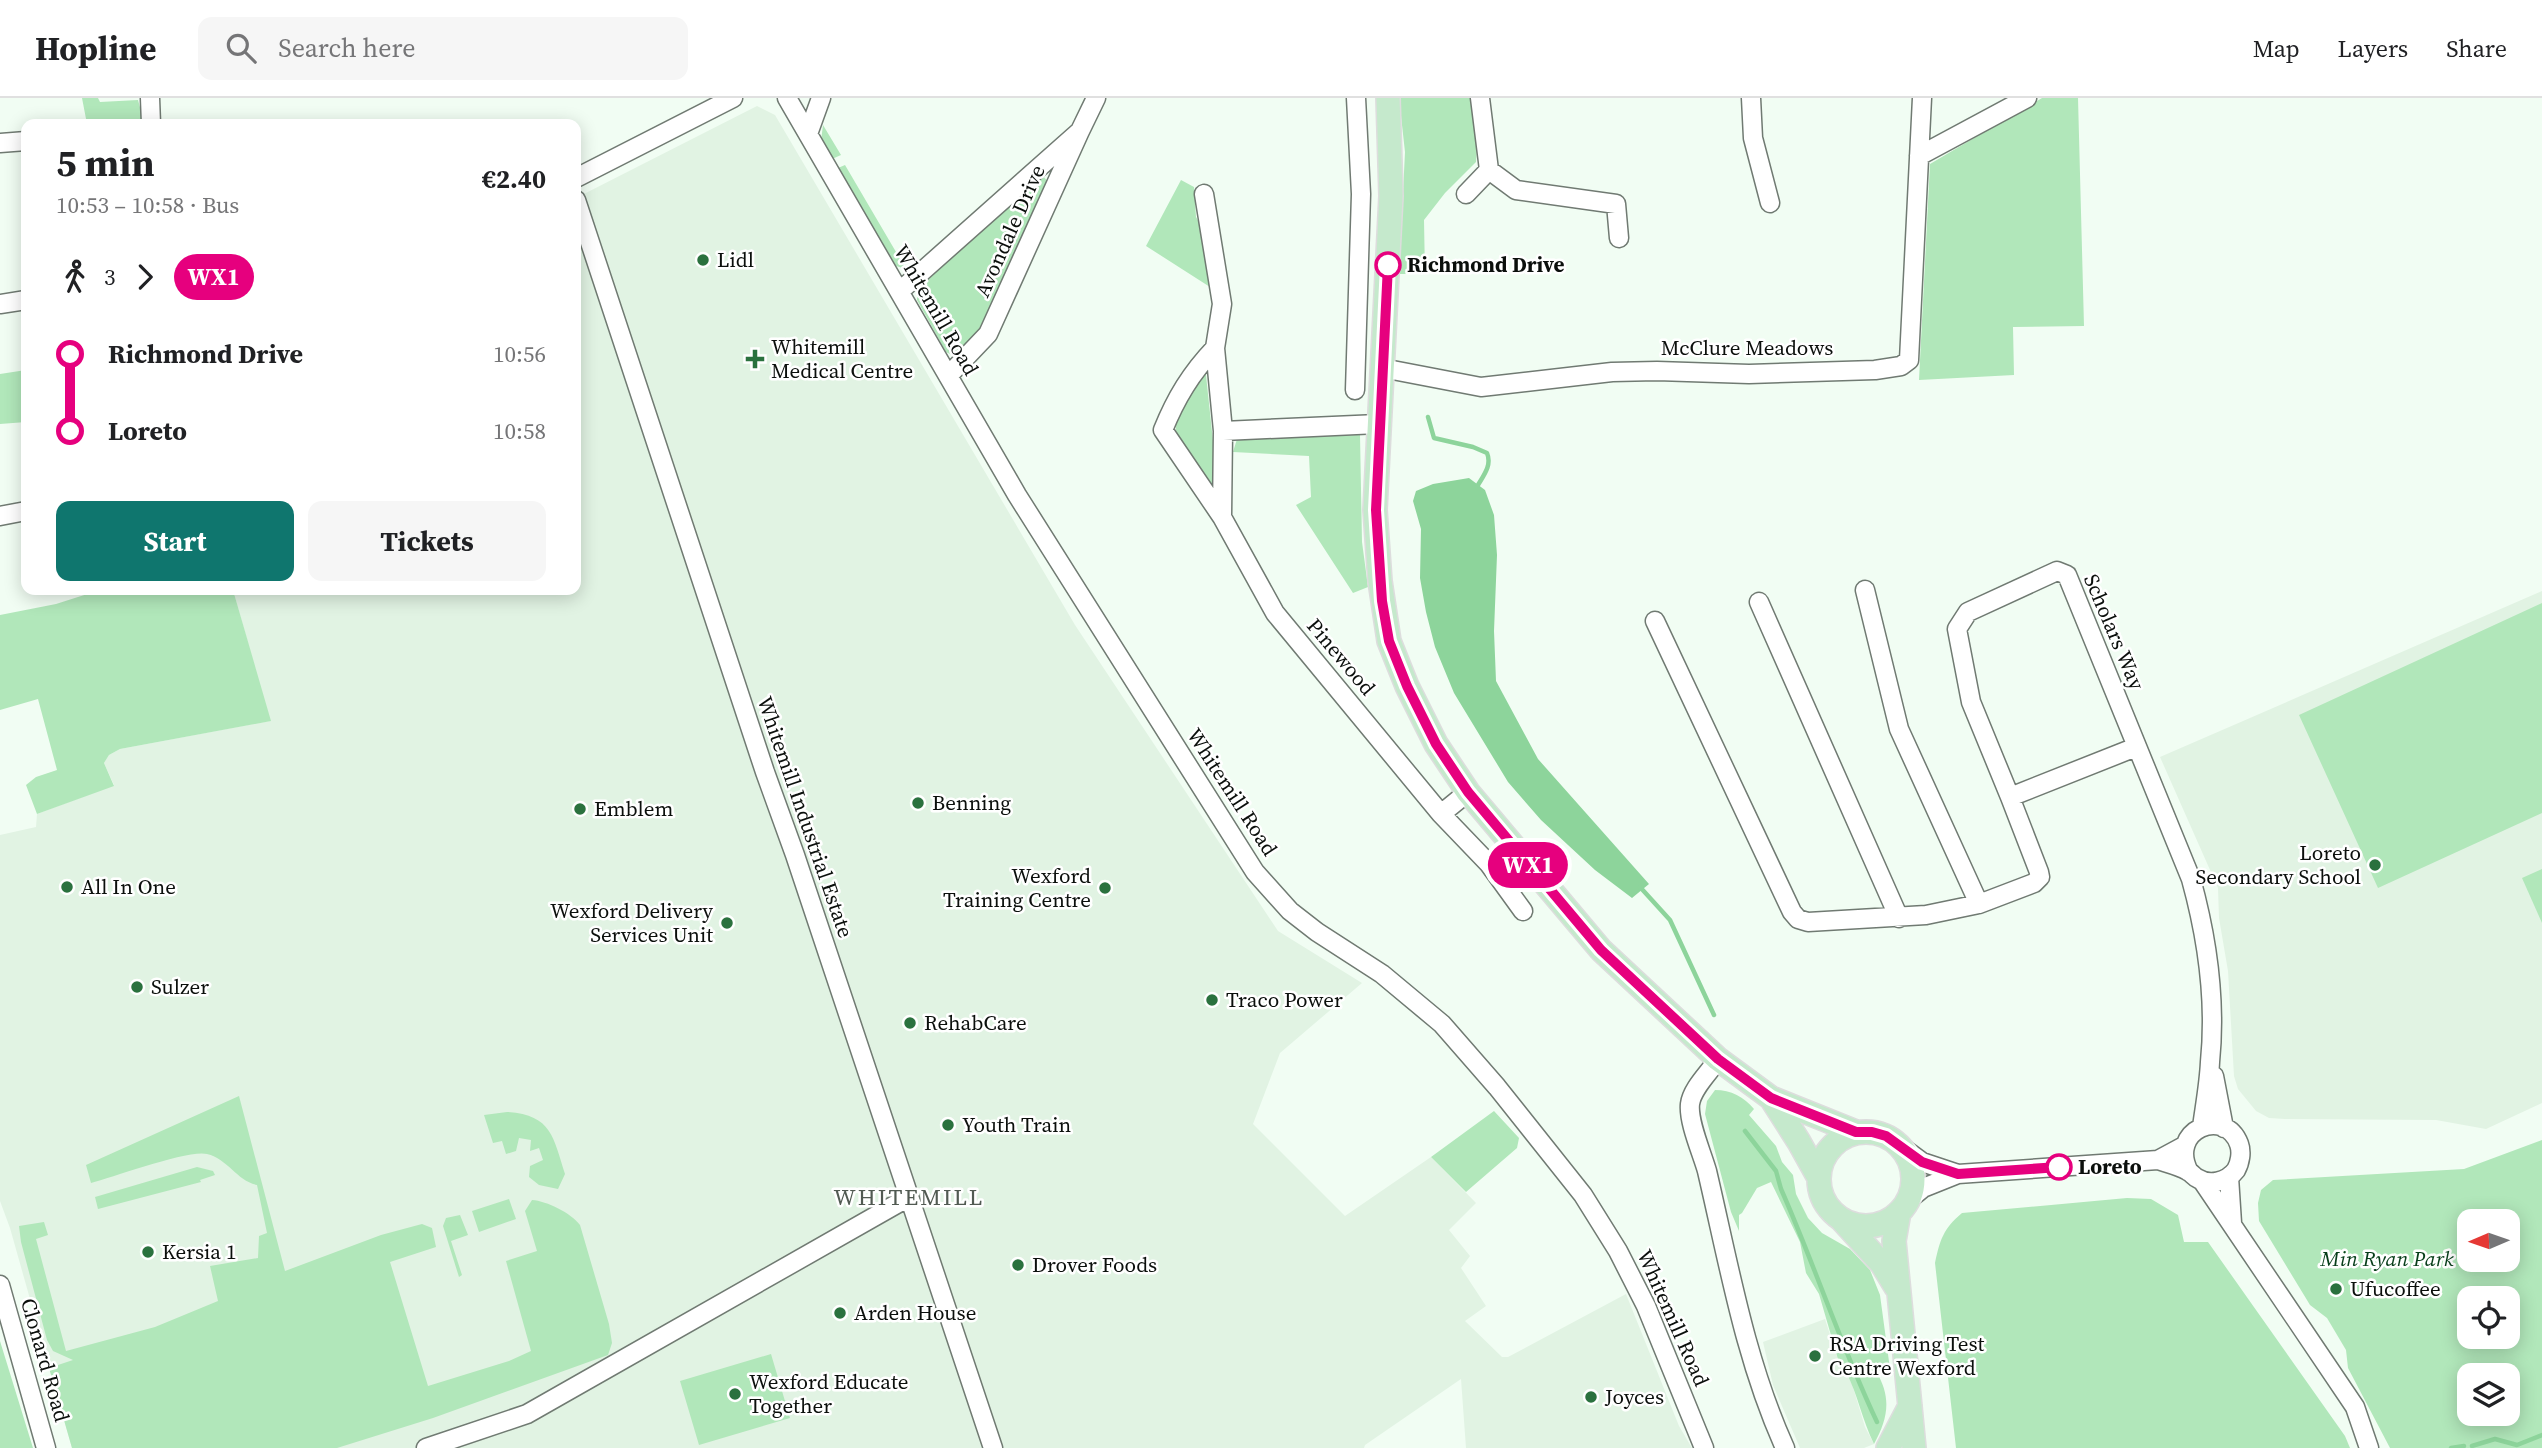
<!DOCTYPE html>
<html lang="en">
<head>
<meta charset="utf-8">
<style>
	:root { --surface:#fff; --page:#f6f6f6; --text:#202124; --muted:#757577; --line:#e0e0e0; --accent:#0f766e }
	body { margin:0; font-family:"Source Serif 4",serif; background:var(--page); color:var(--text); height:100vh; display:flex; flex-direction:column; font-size:26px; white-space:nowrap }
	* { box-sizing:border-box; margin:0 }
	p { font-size:23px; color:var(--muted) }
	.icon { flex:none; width:38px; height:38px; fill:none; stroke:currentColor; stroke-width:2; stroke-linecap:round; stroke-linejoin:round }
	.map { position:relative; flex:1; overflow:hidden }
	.side { position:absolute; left:21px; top:21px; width:560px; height:476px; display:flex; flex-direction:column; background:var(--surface); border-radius:14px; box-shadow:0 4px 18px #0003 }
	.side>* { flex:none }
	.badge { padding:0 14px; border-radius:23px; font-size:24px; line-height:46px }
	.needle { width:46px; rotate:268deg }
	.tools { position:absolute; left:2457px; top:1111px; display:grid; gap:14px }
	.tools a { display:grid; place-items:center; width:63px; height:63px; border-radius:14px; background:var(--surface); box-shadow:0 4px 18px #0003; font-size:35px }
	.map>.badge { position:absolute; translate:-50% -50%; box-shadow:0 0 0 4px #fff }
	.legs { display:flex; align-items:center; gap:10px; height:77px; padding:0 35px; font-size:23px }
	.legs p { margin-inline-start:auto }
	.head { display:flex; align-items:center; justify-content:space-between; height:119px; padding:0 35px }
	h1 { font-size:38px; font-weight:700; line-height:52px }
	.button { display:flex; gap:14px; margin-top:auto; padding:14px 35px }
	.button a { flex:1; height:80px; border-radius:14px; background:var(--accent); color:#fff; font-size:28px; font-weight:700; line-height:80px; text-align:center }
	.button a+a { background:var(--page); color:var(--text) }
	ul { padding:0 35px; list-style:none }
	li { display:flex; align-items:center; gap:24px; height:77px; font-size:26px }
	li i { display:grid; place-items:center; width:10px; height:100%; margin:0 9px; background:currentColor }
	li i::after { content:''; width:18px; height:18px; margin:-9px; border:5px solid; border-radius:50%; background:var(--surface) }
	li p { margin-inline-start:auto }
	li:first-child i { background:linear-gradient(#0000 50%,currentColor 0) }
	li:last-child i { background:linear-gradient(currentColor 50%,#0000 0) }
	header { display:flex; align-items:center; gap:42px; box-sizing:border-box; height:98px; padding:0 35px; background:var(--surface); border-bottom:2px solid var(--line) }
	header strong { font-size:33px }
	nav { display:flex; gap:38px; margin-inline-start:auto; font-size:24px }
	.search { width:490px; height:63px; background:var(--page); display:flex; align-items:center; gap:18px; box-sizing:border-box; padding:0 24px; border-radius:14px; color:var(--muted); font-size:26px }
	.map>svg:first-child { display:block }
</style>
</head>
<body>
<header>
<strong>Hopline</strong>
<div class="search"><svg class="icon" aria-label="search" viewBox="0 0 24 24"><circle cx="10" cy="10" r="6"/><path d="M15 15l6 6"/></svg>Search here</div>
<nav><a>Map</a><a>Layers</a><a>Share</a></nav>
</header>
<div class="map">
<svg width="2542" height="1350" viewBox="0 0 2542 1350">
	<rect width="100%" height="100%" fill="#f1fdf3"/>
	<path fill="#e1f3e3" d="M 757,8 L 775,17 L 1075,527 L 1278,833 L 1362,885 L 1280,955 L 1253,1026 L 1345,1118 L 1431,1059 L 1476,1105 L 1449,1132 L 1470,1158 L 1461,1170 L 1486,1208 L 1465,1223 L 1502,1259 L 1508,1259 L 1626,1196 L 1679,1328 L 1692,1350 L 1466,1350 L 1461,1281 L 1365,1347 L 1364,1350 L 72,1350 L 10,1130 L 0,1103 L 0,737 L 36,729 L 37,716 L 114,687 L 104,665 L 109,657 L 120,651 L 270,623 L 233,492 L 576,492 L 576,100 Z
		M 2542,493 L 2542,1005 L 2486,1031 L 2436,1022 L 2285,1021 L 2269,1020 L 2256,1013 L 2238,991 L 2234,978 L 2228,873 L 2219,820 L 2218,790 L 2160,659 Z
		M 1825,1221 L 1842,1274 L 1845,1273 L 1852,1286 L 1865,1329 L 1874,1346 L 1864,1350 L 1800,1350 L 1773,1287 L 1763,1244 Z"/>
	<path fill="#b1e7ba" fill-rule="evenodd" d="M 82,0 L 98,0 L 100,4 L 138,2 L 141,13 L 141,25 L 87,26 Z
		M 1399,0 L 1470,0 L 1477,49 L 1476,64 L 1445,95 L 1424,122 L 1425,176 L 1399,176 L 1405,54 Z
		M 2042,0 L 2078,0 L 2084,228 L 2013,229 L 2014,277 L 1919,282 L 1930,66 Z
		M 823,27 L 841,57 L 832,61 L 821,43 Z
		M 845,67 L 906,171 L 896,168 L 838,70 Z
		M 1044,79 L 1048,84 L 975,240 L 963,254 L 952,257 L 946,254 L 917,202 L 917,192 L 1037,81 Z
		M 1181,82 L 1194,89 L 1196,119 L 1203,131 L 1210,189 L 1146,148 Z
		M 1205,268 L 1218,390 L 1213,395 L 1176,333 L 1175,318 Z
		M 26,272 L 26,324 L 0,326 L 0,276 Z
		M 1360,337 L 1362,444 L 1368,489 L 1353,495 L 1296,407 L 1311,399 L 1309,358 L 1233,354 L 1237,341 Z
		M 100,492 L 233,492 L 271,623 L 120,651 L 109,657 L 104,665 L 114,688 L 37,716 L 26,687 L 36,679 L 57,672 L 38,601 L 0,612 L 0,517 L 56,506 Z
		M 2542,505 L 2542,715 L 2378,790 L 2299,617 Z
		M 2542,771 L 2542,825 L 2522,780 Z
		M 1715,992 C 1731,992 1744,999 1754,1011 L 1749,1017 L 1776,1048 L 1782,1064 L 1793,1077 L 1796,1096 L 1808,1120 L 1822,1135 L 1850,1151 L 1870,1172 L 1880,1197 L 1890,1271 L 1876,1273 C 1892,1300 1888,1320 1874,1346 C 1862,1322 1858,1297 1846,1274 L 1842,1275 L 1819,1196 L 1806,1175 L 1800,1144 L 1771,1084 L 1757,1090 L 1742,1115 L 1739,1117 L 1739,1133 L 1731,1114 L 1705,1016 L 1707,1003 Z
		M 239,998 L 285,1173 L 381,1137 L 422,1126 L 432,1130 L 436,1149 L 390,1164 L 428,1288 L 509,1263 L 531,1253 L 506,1163 L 537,1153 L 525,1113 L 532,1102 C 547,1103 571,1115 580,1127 L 609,1226 L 612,1245 L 608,1257 L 433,1320 L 337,1350 L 72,1350 L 49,1270 L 73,1262 L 53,1253 L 47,1242 L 21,1144 L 19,1128 L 44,1124 L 48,1137 L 36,1141 L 66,1253 L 155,1229 L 218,1203 L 210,1168 L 258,1160 L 259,1138 L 267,1135 L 257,1087 C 237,1083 228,1061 207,1056 C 190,1051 113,1079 91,1085 L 86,1067 Z
		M 1494,1013 L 1519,1040 L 1517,1050 L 1466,1094 L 1431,1059 Z
		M 507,1014 C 552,1017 553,1039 565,1076 L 558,1091 L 539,1087 L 529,1079 L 530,1068 L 543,1062 L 539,1050 L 530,1053 L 531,1042 L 519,1040 L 516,1053 L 506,1056 L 502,1043 L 493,1045 L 484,1017 Z
		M 2542,1042 L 2542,1350 L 2390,1350 L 2348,1270 L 2346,1252 L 2327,1220 L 2310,1207 L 2259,1123 L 2258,1105 L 2261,1092 L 2273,1082 L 2464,1071 ZM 2469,1124 L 2508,1124 L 2508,1162 L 2469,1162 ZM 2469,1200 L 2508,1200 L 2508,1239 L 2469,1239 ZM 2469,1278 L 2508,1278 L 2508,1316 L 2469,1316 Z
		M 197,1069 L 213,1073 L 215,1077 L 200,1082 L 201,1084 L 98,1111 L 95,1099 Z
		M 2127,1100 L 2151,1101 L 2178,1117 L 2184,1144 L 2208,1144 L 2345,1338 L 2350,1350 L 1956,1350 L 1935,1165 C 1940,1142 1943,1131 1962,1115 Z
		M 509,1101 L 516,1121 L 479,1134 L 472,1113 Z
		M 460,1117 L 468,1137 L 451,1143 L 462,1177 L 459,1179 L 443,1128 L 446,1120 Z
		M 0,1243 L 33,1350 L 0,1350 Z
		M 771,1256 L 790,1320 L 699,1347 L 680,1283 Z"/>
	<path fill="#8dd49b" d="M 1469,380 L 1485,392 L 1494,417 L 1497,457 L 1494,533 L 1496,583 L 1538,661 L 1649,786 L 1632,800 L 1595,772 L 1541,722 L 1508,684 L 1454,595 L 1435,549 L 1426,514 L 1420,480 L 1421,431 L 1413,403 L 1416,393 L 1433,386 Z"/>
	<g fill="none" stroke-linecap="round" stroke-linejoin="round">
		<path stroke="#8dd49b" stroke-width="4.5" d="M 1428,319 L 1434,340 L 1473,349 L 1487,355 C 1492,367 1484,377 1478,387
			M 1640,789 L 1670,822 L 1714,917
			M 1745,1033 L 1776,1073 L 1781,1091 C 1815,1168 1841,1248 1877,1324
			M 2472,1348 L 2495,1341 L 2517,1347 L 2542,1337
			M 2451,1350 L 2464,1348"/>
		<defs>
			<path id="minor" d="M 150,0 L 151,26
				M 787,0 L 1017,397 L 1255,774 L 1290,813 L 1317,834 L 1382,876 L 1442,926 L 1497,989 L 1583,1097 L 1618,1153 L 1646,1208 L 1704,1350
				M 1480,0 L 1489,72 L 1516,92 L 1616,106 L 1619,140
				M 1751,0 L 1753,40 L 1770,105
				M 808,36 L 821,0
				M 0,45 L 26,43
				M 1919,58 L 2027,0
				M 576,80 L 733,0
				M 1204,96 L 1222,206 L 1215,250 L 1223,333 L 1222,419 L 1275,515 L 1441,716 L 1489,766 L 1523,813
				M 1466,96 L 1489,72
				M 576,102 L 765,674 L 795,757 L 993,1350
				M 900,193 L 1080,33 L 1096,0
				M 0,206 L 26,202
				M 1215,250 C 1191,275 1176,300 1163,332 L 1222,419
				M 1382,270 L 1481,289 L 1612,274 L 1657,273 L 1749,276 L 1875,272 L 1901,268 L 1909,262 L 1922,0
				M 948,278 L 988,236 L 1080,33
				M 1355,292 L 1361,96 L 1356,0
				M 1223,333 L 1378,326
				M 0,418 L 26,413
				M 1865,492 L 1899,631 L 1979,806
				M 1759,504 L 1899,820
				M 1655,523 L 1792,814 L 1798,821 L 1808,824 L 1926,817 L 1979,806 L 2034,785 L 2040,779 L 2039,774 L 2010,699
				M 2136,649 L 2010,699 L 1971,604 L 1957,531 L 1968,514 L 2057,473 L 2067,477 L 2191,781 C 2207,839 2216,904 2210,964 C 2209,986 2205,1007 2202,1029
				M 1441,716 L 1468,694
				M 1718,961 C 1710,974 1692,990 1690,1006 C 1688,1024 1702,1055 1707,1073 C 1729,1167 1745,1262 1785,1350
				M 2214,978 L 2224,1030
				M 1899,1047 L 1922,1064 L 1958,1076
				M 2158,1062 C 2167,1065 2180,1068 2188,1073 C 2192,1075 2194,1079 2197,1080 C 2209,1088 2227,1084 2236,1072 C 2240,1065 2242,1054 2239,1046 C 2225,1008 2167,1032 2189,1074
				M 2229,1079 L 2232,1125
				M 2203,1084 L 2355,1309 L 2369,1350
				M 1907,1103 L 1923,1090 L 1958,1076 L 2158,1062 L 2184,1048
				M 0,1187 L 46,1350
				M 426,1350 L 527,1316 L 909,1099"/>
			<path id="major" d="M 1388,0 L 1391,98 L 1375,412 L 1380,483 L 1389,543 L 1407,588 L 1436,646 L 1468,694 L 1601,852 L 1718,961 L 1771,1000 L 1856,1034
				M 1771,1000 L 1799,1044 L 1819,1080
				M1819 1081a47 47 0 1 1 94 0a47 47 0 1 1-94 0Z
				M 1899,1114 L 1894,1143 L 1914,1350
				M 1841,1121 L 1882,1166 L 1896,1189
				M 1888,1350 L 1910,1308"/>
		</defs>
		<use href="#minor" stroke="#707a72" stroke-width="21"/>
		<use href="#major" stroke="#ddd" stroke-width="26"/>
		<use href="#minor" stroke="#fff" stroke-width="18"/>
		<use href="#major" stroke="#c5e9cc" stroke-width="23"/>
	</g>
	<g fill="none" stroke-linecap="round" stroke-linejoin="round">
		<defs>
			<path id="line-1" d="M 1388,167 L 1376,412 L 1382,503 L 1389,543 L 1407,588 L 1436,646 L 1468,694 L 1601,852 L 1718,961 L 1771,1000 L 1856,1034 L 1872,1034 L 1886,1038 L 1922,1064 L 1958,1076 L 2059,1069"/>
		</defs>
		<use href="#line-1" stroke="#fff" stroke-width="16"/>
		<use href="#line-1" stroke="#e6007e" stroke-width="10"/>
	</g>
	<g fill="#2a713e" stroke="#fff" stroke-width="2.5">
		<circle cx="703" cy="162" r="7"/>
		<path d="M751.5 250.5h7v7h7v7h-7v7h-7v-7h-7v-7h7z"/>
		<circle cx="918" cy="705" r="7"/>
		<circle cx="580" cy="711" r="7"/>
		<circle cx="2375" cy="767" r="7"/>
		<circle cx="67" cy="789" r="7"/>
		<circle cx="1105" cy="790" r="7"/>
		<circle cx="727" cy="825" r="7"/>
		<circle cx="137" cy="889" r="7"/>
		<circle cx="1212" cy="902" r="7"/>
		<circle cx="910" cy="925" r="7"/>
		<circle cx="948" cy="1027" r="7"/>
		<circle cx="148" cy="1154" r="7"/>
		<circle cx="1018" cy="1167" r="7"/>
		<circle cx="2336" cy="1191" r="7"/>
		<circle cx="840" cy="1215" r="7"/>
		<circle cx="1815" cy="1258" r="7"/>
		<circle cx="735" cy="1296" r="7"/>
		<circle cx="1591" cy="1299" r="7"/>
	</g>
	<g fill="#fff" stroke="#e6007e" stroke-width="3.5">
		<circle cx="1388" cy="167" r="12"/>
		<circle cx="2059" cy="1069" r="12"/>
	</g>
	<g text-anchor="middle" stroke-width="5" stroke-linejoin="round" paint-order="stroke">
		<g font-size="21" fill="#0b0f0c" stroke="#fff">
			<text transform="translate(1010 133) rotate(-66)" y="7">Avondale Drive</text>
			<text transform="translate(936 212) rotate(60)" y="7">Whitemill Road</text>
			<text x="1747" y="257">McClure Meadows</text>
			<text transform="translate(2114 534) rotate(67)" y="7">Scholars Way</text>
			<text transform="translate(1341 559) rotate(50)" y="7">Pinewood</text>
			<text transform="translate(1232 694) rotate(57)" y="7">Whitemill Road</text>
			<text transform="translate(805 719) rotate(71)" y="7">Whitemill Industrial Estate</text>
			<text transform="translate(1673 1220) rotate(66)" y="7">Whitemill Road</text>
			<text transform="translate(45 1262) rotate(74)" y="7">Clonard Road</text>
		</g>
		<g font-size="21" fill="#0b0f0c" stroke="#fff" text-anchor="start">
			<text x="717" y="169">Lidl</text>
			<text x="771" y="256">Whitemill<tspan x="771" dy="24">Medical Centre</tspan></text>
			<text x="932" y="712">Benning</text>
			<text x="594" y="718">Emblem</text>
			<text x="2361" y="762" text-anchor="end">Loreto<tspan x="2361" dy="24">Secondary School</tspan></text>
			<text x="1091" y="785" text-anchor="end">Wexford<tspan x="1091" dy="24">Training Centre</tspan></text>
			<text x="81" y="796">All In One</text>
			<text x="713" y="820" text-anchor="end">Wexford Delivery<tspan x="713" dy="24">Services Unit</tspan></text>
			<text x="151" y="896">Sulzer</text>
			<text x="1226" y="909">Traco Power</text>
			<text x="924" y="932">RehabCare</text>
			<text x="962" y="1034">Youth Train</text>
			<text x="162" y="1161">Kersia 1</text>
			<text x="1032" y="1174">Drover Foods</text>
			<text x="2350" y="1198">Ufucoffee</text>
			<text x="854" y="1222">Arden House</text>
			<text x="1829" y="1253">RSA Driving Test<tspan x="1829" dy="24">Centre Wexford</tspan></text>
			<text x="749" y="1291">Wexford Educate<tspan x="749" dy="24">Together</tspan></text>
			<text x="1605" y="1306">Joyces</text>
		</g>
		<g font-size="21" font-weight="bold" fill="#0b0f0c" stroke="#fff" text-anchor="start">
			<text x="1407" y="174">Richmond Drive</text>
			<text x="2078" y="1076">Loreto</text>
		</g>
		<g font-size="21" font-style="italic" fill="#073e1a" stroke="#fff">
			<text x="2387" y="1168">Min Ryan Park</text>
		</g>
		<g font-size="23" letter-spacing="2" fill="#515a52" stroke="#fff">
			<text x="909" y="1107">WHITEMILL</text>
		</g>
	</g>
</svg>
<div class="tools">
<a><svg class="needle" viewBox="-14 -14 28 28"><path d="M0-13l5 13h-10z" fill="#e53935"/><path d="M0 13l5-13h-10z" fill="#757577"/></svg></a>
<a><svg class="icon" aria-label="locate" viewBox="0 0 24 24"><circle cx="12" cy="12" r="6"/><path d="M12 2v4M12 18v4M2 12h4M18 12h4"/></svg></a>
<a><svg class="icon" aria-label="layers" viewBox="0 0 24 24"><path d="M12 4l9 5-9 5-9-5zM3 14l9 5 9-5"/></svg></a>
</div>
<b class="badge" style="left:1528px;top:767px;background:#e6007e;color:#fff">WX1</b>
<section class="side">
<div class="head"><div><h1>5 min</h1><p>10:53 – 10:58 · Bus</p></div><b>€2.40</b></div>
<div class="legs"><svg class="icon" aria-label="walk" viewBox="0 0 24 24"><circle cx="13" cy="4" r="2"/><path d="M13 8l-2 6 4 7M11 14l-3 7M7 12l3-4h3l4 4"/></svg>3<svg class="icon" aria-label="forward" viewBox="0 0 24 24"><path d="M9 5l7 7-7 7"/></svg><b class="badge" style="background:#e6007e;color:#fff">WX1</b></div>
<ul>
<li><i style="color:#e6007e"></i><b>Richmond Drive</b><p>10:56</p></li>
<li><i style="color:#e6007e"></i><b>Loreto</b><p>10:58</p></li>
</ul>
<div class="button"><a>Start</a><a>Tickets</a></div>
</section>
</div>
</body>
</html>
